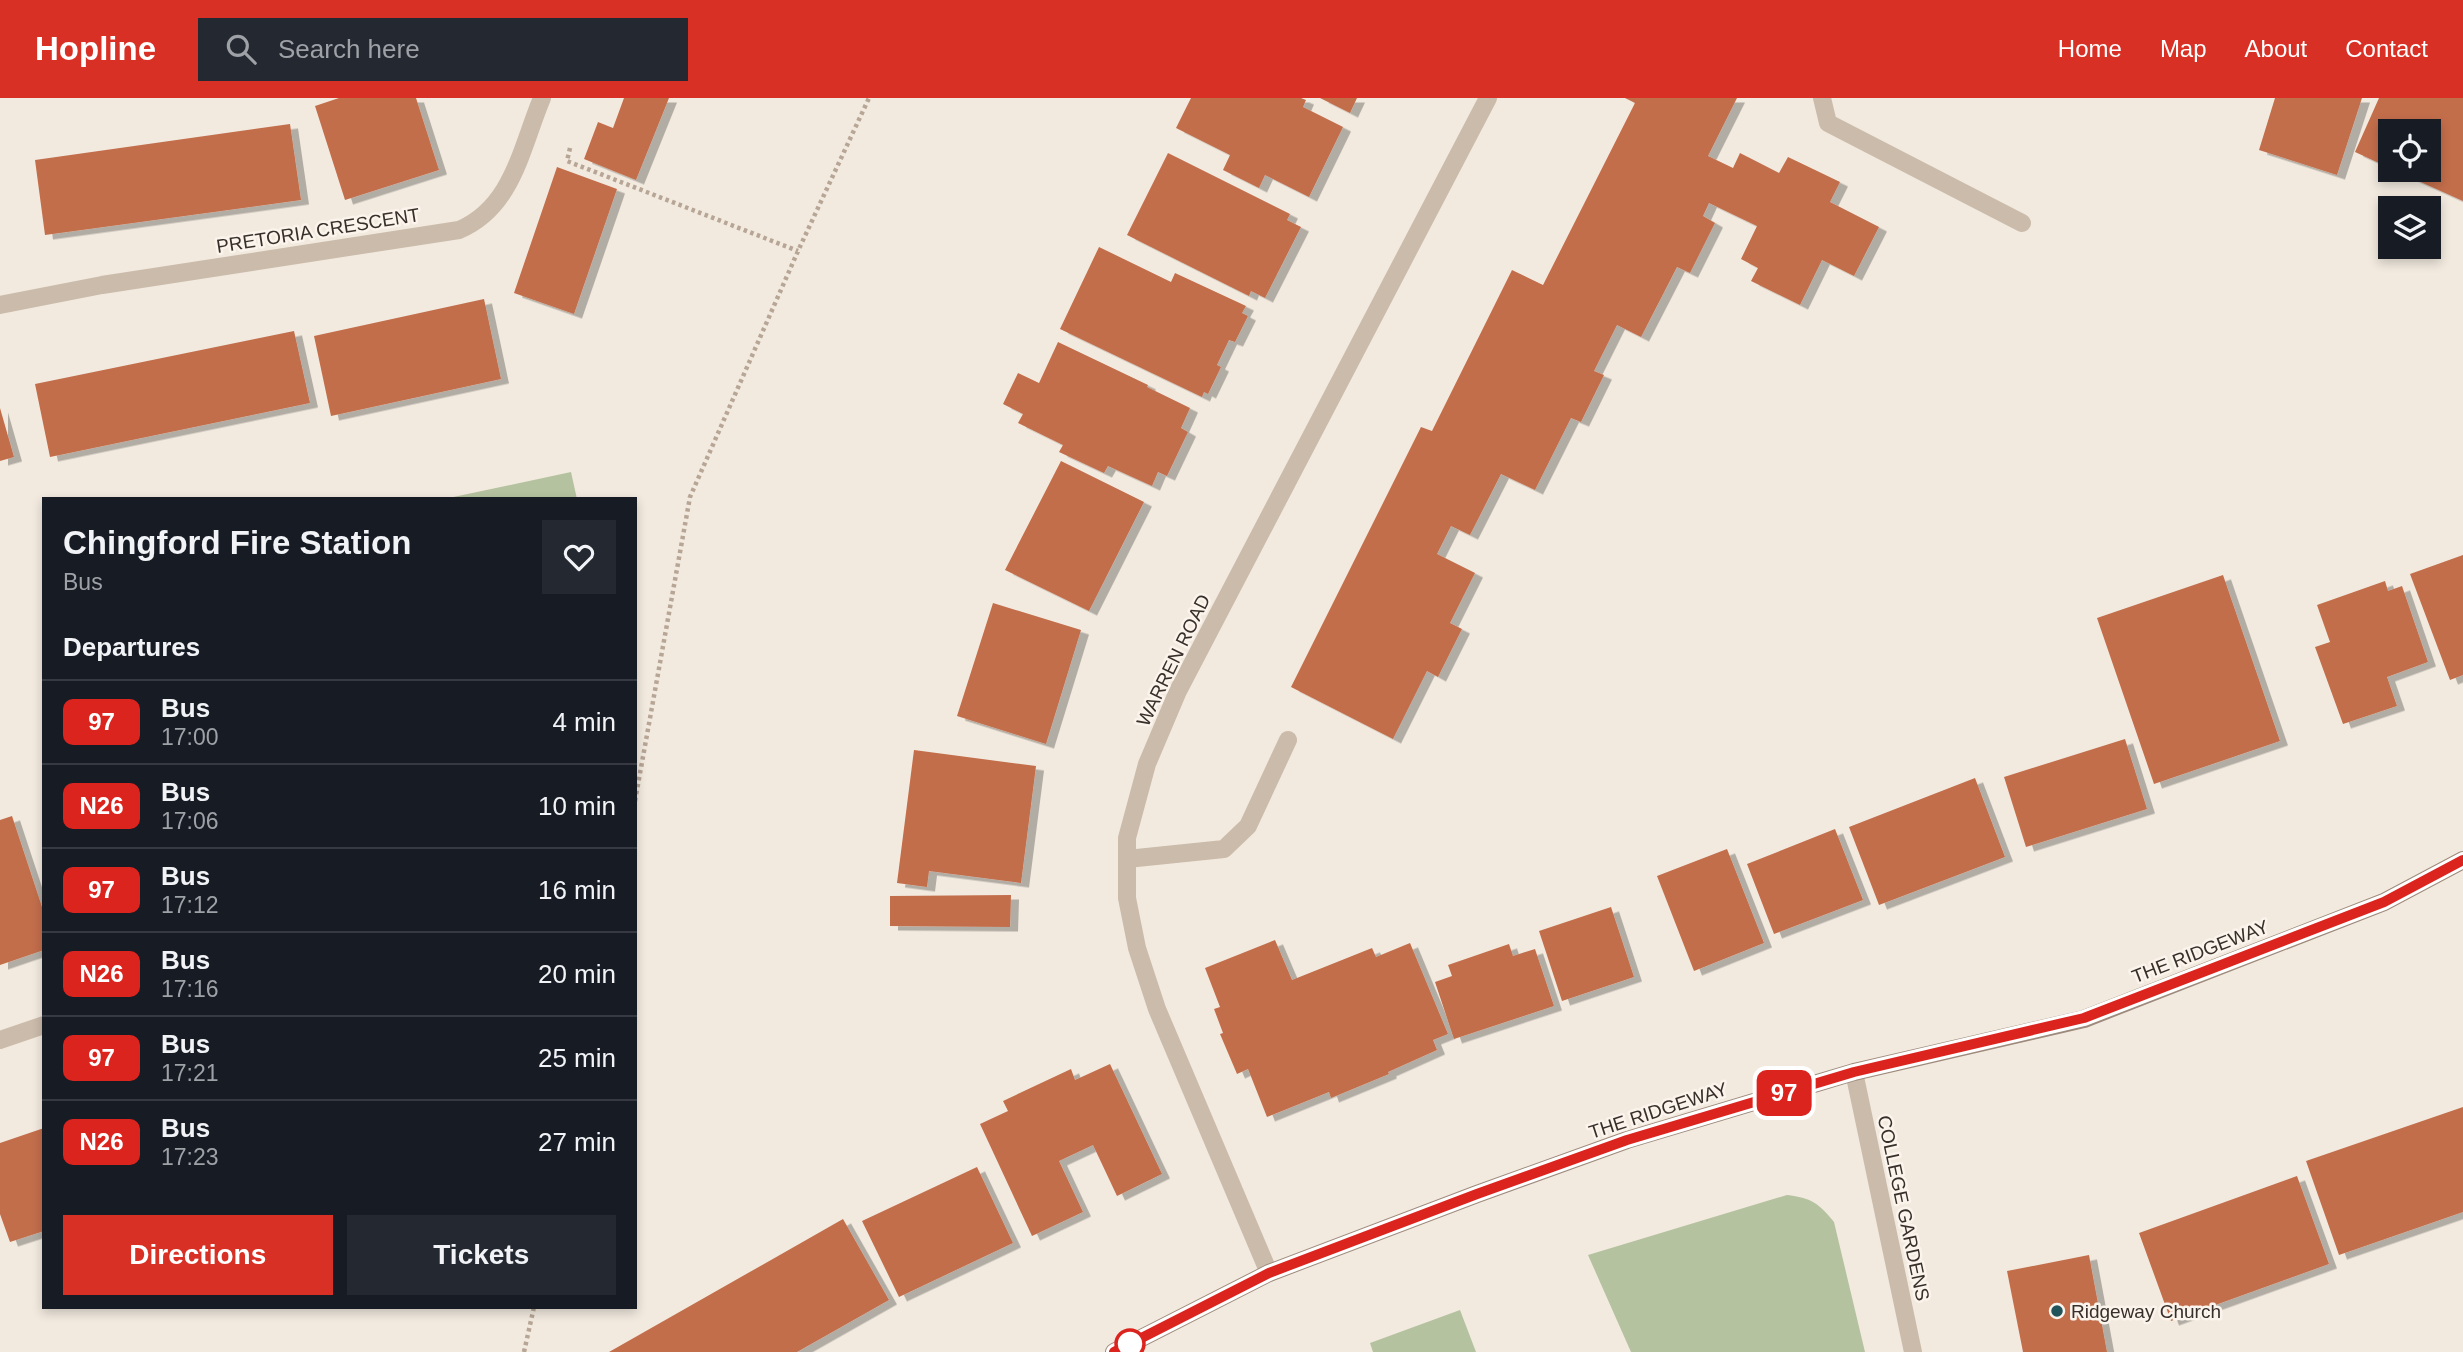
<!DOCTYPE html>
<html lang="en">
<head>
<meta charset="utf-8">
<style>
	:root { --surface:#171b24; --page:#242831; --text:#f1f3f6; --muted:#9ea1a6; --line:#363941; --accent:#d93025 }
	body { margin:0; font-family:Helvetica,sans-serif; background:var(--page); color:var(--text); height:100vh; display:flex; flex-direction:column; font-size:26px; white-space:nowrap }
	* { box-sizing:border-box; margin:0 }
	p { font-size:23px; color:var(--muted) }
	.icon { flex:none; width:38px; height:38px; fill:none; stroke:currentColor; stroke-width:2; stroke-linecap:round; stroke-linejoin:round }
	.map { position:relative; flex:1; overflow:hidden }
	.details { position:absolute; left:42px; top:399px; width:595px; height:812px; display:flex; flex-direction:column; background:var(--surface); border-radius:0px; box-shadow:0 4px 10px #0003 }
	.details>* { flex:none }
	.badge { padding:0 14px; border-radius:10px; font-size:24px; line-height:46px }
	.fabs { position:absolute; left:2378px; top:21px; display:grid; gap:14px }
	.fabs a { display:grid; place-items:center; width:63px; height:63px; border-radius:0px; background:var(--surface); box-shadow:0 4px 10px #0003; font-size:35px }
	.map>.badge { position:absolute; translate:-50% -50%; box-shadow:0 0 0 4px #fff }
	h2 { padding:0 21px; font-size:26px; line-height:63px }
	.round { display:grid; place-items:center; flex:none; width:74px; height:74px; border-radius:0px; background:var(--page) }
	.headline { display:flex; align-items:center; justify-content:space-between; height:119px; padding:0 21px }
	h1 { font-size:33px; font-weight:800; line-height:52px }
	.cta { display:flex; gap:14px; margin-top:auto; padding:14px 21px }
	.cta a { flex:1; height:80px; border-radius:0px; background:var(--accent); color:#fff; font-size:28px; font-weight:800; line-height:80px; text-align:center }
	.cta a+a { background:var(--page); color:var(--text) }
	ul { padding:0; list-style:none }
	li { display:flex; align-items:center; gap:21px; height:84px; padding:0 21px; border-top:2px solid var(--line) }
	li div { flex:1 }
	li b { display:block; font-size:26px }
	li em { font-style:normal }
	li .badge { min-width:77px; font-weight:700; text-align:center }
	header { display:flex; align-items:center; gap:42px; box-sizing:border-box; height:98px; padding:0 35px; background:var(--accent); color:#fff }
	header strong { font-size:33px }
	nav { display:flex; gap:38px; margin-inline-start:auto; font-size:24px }
	.search { width:490px; height:63px; background:var(--page); display:flex; align-items:center; gap:18px; box-sizing:border-box; padding:0 24px; border-radius:0px; color:var(--muted); font-size:26px }
	.map>svg:first-child { display:block }
</style>
</head>
<body>
<header>
<strong>Hopline</strong>
<div class="search"><svg class="icon" aria-label="search" viewBox="0 0 24 24"><circle cx="10" cy="10" r="6"/><path d="M15 15l6 6"/></svg>Search here</div>
<nav><a>Home</a><a>Map</a><a>About</a><a>Contact</a></nav>
</header>
<div class="map">
<svg width="2463" height="1254" viewBox="0 0 2463 1254">
	<defs>
		<filter id="shadow"><feDropShadow dx="8" dy="4.5" stdDeviation="0" flood-color="#0004"/></filter>
	</defs>
	<rect width="100%" height="100%" fill="#f2eadf"/>
	<path fill="#b5c29f" d="M 571,374 L 577,401 L 444,401 Z
		M 1787,1097 C 1811,1100 1819,1105 1834,1124 L 1865,1254 L 1631,1254 L 1588,1157 Z
		M 1460,1212 L 1476,1254 L 1373,1254 L 1370,1245 Z"/>
	<path fill="#c36e4c" filter="url(#shadow)" d="M 339,0 L 416,0 L 439,72 L 345,102 L 315,8 Z
		M 624,0 L 669,0 L 636,82 L 584,61 L 598,24 L 613,30 Z
		M 1191,0 L 1301,0 L 1306,2 L 1303,9 L 1343,29 L 1309,99 L 1265,77 L 1259,90 L 1223,72 L 1230,57 L 1176,30 Z
		M 1320,0 L 1357,0 L 1350,15 Z
		M 1625,0 L 1737,0 L 1708,58 L 1733,70 L 1740,55 L 1779,75 L 1788,59 L 1840,84 L 1830,104 L 1879,129 L 1854,178 L 1822,162 L 1800,207 L 1751,183 L 1758,170 L 1741,161 L 1757,128 L 1709,105 L 1703,118 L 1715,125 L 1690,175 L 1677,169 L 1641,239 L 1617,227 L 1594,273 L 1604,277 L 1581,324 L 1571,320 L 1535,392 L 1501,376 L 1470,437 L 1451,428 L 1437,456 L 1475,475 L 1450,525 L 1462,531 L 1438,579 L 1427,573 L 1393,641 L 1291,589 L 1421,329 L 1432,333 L 1512,172 L 1543,187 L 1635,5 Z
		M 2275,0 L 2362,0 L 2337,77 L 2259,52 Z
		M 2379,0 L 2463,0 L 2463,103 L 2394,72 L 2429,72 L 2429,33 L 2390,33 L 2390,70 L 2355,54 Z
		M 290,26 L 301,102 L 45,137 L 35,62 Z
		M 1168,55 L 1290,116 L 1287,122 L 1301,129 L 1265,200 L 1251,193 L 1249,198 L 1127,137 Z
		M 557,69 L 617,91 L 574,216 L 514,195 Z
		M 1099,149 L 1171,184 L 1175,175 L 1246,208 L 1242,215 L 1248,218 L 1235,244 L 1229,242 L 1217,267 L 1221,269 L 1208,296 L 1204,294 L 1202,299 L 1060,231 Z
		M 484,201 L 501,281 L 331,318 L 314,238 Z
		M 294,233 L 310,305 L 50,359 L 35,286 Z
		M 1058,244 L 1148,287 L 1147,289 L 1190,310 L 1181,330 L 1188,334 L 1167,378 L 1158,374 L 1152,388 L 1108,368 L 1104,375 L 1059,354 L 1063,347 L 1018,325 L 1023,316 L 1003,306 L 1018,275 L 1039,285 Z
		M 0,310 L 14,359 L 0,363 Z
		M 1061,363 L 1144,404 L 1089,513 L 1005,472 Z
		M 2463,457 L 2463,577 L 2450,582 L 2410,476 Z
		M 2223,477 L 2280,643 L 2154,686 L 2097,520 Z
		M 2385,483 L 2388,493 L 2402,488 L 2428,564 L 2387,579 L 2397,608 L 2343,626 L 2315,549 L 2330,544 L 2317,507 Z
		M 993,505 L 1081,532 L 1046,646 L 957,618 Z
		M 2125,641 L 2147,711 L 2026,749 L 2004,679 Z
		M 914,652 L 1036,668 L 1021,785 L 929,773 L 927,789 L 897,785 Z
		M 1975,680 L 2005,759 L 1879,807 L 1849,729 Z
		M 12,718 L 44,815 L 44,852 L 0,867 L 0,722 Z
		M 1835,731 L 1863,802 L 1774,836 L 1747,766 Z
		M 1727,751 L 1764,845 L 1694,873 L 1657,778 Z
		M 1011,797 L 1010,829 L 890,828 L 890,798 Z
		M 1611,809 L 1634,879 L 1562,903 L 1539,833 Z
		M 1275,842 L 1292,882 L 1372,850 L 1376,859 L 1410,845 L 1448,936 L 1433,942 L 1437,952 L 1388,974 L 1389,976 L 1331,1000 L 1329,994 L 1267,1019 L 1248,971 L 1237,976 L 1220,936 L 1223,935 L 1214,911 L 1220,909 L 1205,870 Z
		M 1509,846 L 1513,858 L 1535,851 L 1554,908 L 1454,941 L 1435,884 L 1452,878 L 1448,867 Z
		M 1110,966 L 1162,1076 L 1117,1098 L 1093,1047 L 1059,1063 L 1083,1114 L 1032,1138 L 980,1026 L 1008,1013 L 1003,1003 L 1071,971 L 1075,982 Z
		M 2463,1009 L 2463,1114 L 2339,1157 L 2306,1063 Z
		M 44,1030 L 44,1133 L 10,1144 L 0,1116 L 0,1045 Z
		M 977,1069 L 1013,1145 L 899,1199 L 862,1123 Z
		M 2297,1078 L 2329,1166 L 2171,1223 L 2139,1135 Z
		M 843,1121 L 889,1202 L 797,1254 L 609,1254 Z
		M 2089,1157 L 2107,1254 L 2023,1254 L 2007,1173 Z"/>
	<g fill="none" stroke-linecap="round" stroke-linejoin="round">
		<path stroke="#b7a595" stroke-width="4.5" stroke-dasharray="3.5 3.5" stroke-linecap="butt" d="M 570,50 L 567,63 L 798,153
			M 635,703 L 690,399 L 798,153 L 869,0
			M 524,1254 L 534,1209"/>
		<path stroke="#cbbbab" stroke-width="18" d="M 1822,0 L 1828,25 L 2022,125
			M 1127,761 L 1224,751 L 1248,728 L 1288,642"/>
		<path stroke="#cbbbab" stroke-width="18" d="M 0,207 L 102,187 L 459,132 C 513,109 521,50 542,0
			M 0,942 L 44,927
			M 1854,974 L 1913,1254
			M 1269,1175 L 1157,911 L 1137,850 L 1127,800 L 1127,740 L 1147,666 L 1178,593 L 1488,0"/>
		<path stroke="#9e8a7c" stroke-width="18" d="M 1114,1254 L 1269,1175 L 1477,1096 L 1627,1042 L 1854,974 L 2084,921 L 2384,804 L 2463,762"/>
	</g>
	<g fill="none" stroke-linecap="round" stroke-linejoin="round">
		<defs>
			<path id="line" d="M 1114,1254 L 1269,1175 L 1477,1096 L 1627,1042 L 1854,974 L 2084,920 L 2384,804 L 2463,762"/>
		</defs>
		<use href="#line" stroke="#fff" stroke-width="16"/>
		<use href="#line" stroke="#dc241f" stroke-width="10"/>
	</g>
	<circle fill="#20535a" stroke="#faf4ec" stroke-width="2.5" cx="2057" cy="1213" r="7"/>
	<circle fill="#fff" stroke="#dc241f" stroke-width="3.5" cx="1130" cy="1246" r="14"/>
	<g text-anchor="middle" stroke-width="5" stroke-linejoin="round" paint-order="stroke">
		<g font-size="19" fill="#392f2a" stroke="#faf4ec">
			<text transform="translate(318 132) rotate(-9)" y="7">PRETORIA CRESCENT</text>
			<text transform="translate(1173 562) rotate(-64)" y="7">WARREN ROAD</text>
			<text transform="translate(2200 853) rotate(-21)" y="7">THE RIDGEWAY</text>
			<text transform="translate(1658 1012) rotate(-18)" y="7">THE RIDGEWAY</text>
			<text transform="translate(1904 1110) rotate(78)" y="7">COLLEGE GARDENS</text>
		</g>
		<g font-size="19" fill="#392f2a" stroke="#faf4ec" text-anchor="start">
			<text x="2071" y="1220">Ridgeway Church</text>
		</g>
	</g>
</svg>
<div class="fabs">
<a><svg class="icon" aria-label="locate" viewBox="0 0 24 24"><circle cx="12" cy="12" r="6"/><path d="M12 2v4M12 18v4M2 12h4M18 12h4"/></svg></a>
<a><svg class="icon" aria-label="layers" viewBox="0 0 24 24"><path d="M12 4l9 5-9 5-9-5zM3 14l9 5 9-5"/></svg></a>
</div>
<b class="badge" style="left:1784px;top:995px;background:#dc241f;color:#fff">97</b>
<section class="details">
<div class="headline"><div><h1>Chingford Fire Station</h1><p>Bus</p></div><a class="round"><svg class="icon" aria-label="heart" viewBox="0 0 24 24"><path d="M12 20l-8-8c-3-5 5-10 8-4 3-6 11-1 8 4z"/></svg></a></div>
<h2>Departures</h2>
<ul>
<li><span class="badge" style="background:#dc241f;color:#fff">97</span><div><b>Bus</b><p>17:00</p></div><em>4 min</em></li>
<li><span class="badge" style="background:#dc241f;color:#fff">N26</span><div><b>Bus</b><p>17:06</p></div><em>10 min</em></li>
<li><span class="badge" style="background:#dc241f;color:#fff">97</span><div><b>Bus</b><p>17:12</p></div><em>16 min</em></li>
<li><span class="badge" style="background:#dc241f;color:#fff">N26</span><div><b>Bus</b><p>17:16</p></div><em>20 min</em></li>
<li><span class="badge" style="background:#dc241f;color:#fff">97</span><div><b>Bus</b><p>17:21</p></div><em>25 min</em></li>
<li><span class="badge" style="background:#dc241f;color:#fff">N26</span><div><b>Bus</b><p>17:23</p></div><em>27 min</em></li>
</ul>
<div class="cta"><a>Directions</a><a>Tickets</a></div>
</section>
</div>
</body>
</html>
